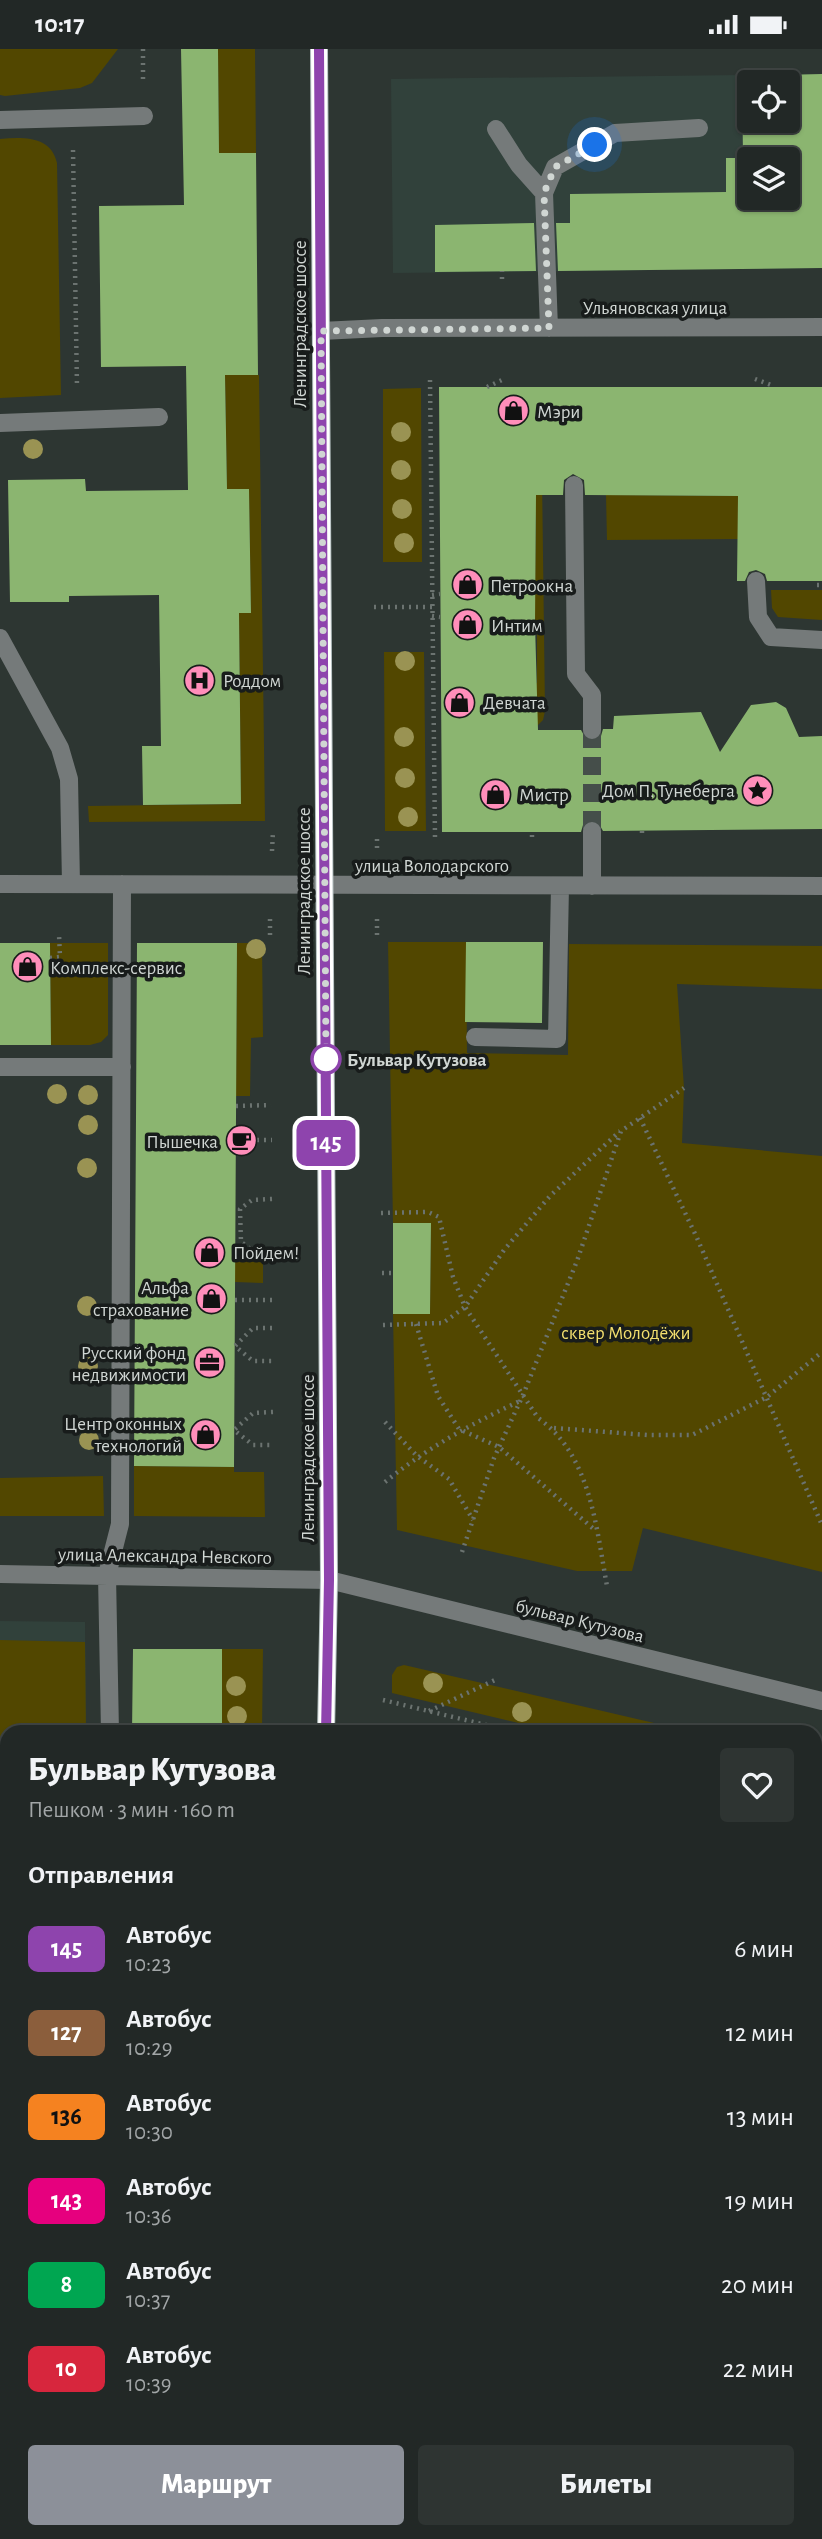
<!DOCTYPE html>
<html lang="ru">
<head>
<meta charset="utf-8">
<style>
	:root { --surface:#222826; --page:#2e3432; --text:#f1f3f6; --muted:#a2a6a7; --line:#3f4443; --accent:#8c9099 }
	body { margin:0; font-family:"Alegreya Sans",sans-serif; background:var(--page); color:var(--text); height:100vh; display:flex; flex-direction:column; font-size:26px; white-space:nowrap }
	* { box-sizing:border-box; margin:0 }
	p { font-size:23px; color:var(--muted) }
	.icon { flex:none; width:38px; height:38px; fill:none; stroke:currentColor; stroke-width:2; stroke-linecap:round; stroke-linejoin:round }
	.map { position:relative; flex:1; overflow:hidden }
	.drawer { position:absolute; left:0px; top:1676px; width:822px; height:814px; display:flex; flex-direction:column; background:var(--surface); border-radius:21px 21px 0 0; box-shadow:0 2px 5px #0004,0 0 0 2px var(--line) }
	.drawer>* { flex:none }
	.badge { padding:0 14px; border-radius:10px; font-size:24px; line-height:46px }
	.buttons { position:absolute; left:737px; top:21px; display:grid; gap:14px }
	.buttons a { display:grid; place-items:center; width:63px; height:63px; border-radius:7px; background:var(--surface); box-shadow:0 2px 5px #0004,0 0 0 2px var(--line); font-size:35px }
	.you { position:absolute; width:35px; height:35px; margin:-18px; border:5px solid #fff; border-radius:50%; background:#1a73e8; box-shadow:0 0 0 10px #1a73e833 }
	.map>.badge { position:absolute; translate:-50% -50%; box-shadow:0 0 0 4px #fff }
	h2 { padding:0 28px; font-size:26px; line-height:63px }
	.round { display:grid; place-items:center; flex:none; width:74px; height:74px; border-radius:7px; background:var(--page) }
	.summary { display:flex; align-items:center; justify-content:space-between; height:119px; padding:0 28px }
	h1 { font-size:33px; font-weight:800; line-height:52px }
	.primary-button { display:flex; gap:14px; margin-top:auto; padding:14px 28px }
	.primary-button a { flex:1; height:80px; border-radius:7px; background:var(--accent); color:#fff; font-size:28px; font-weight:800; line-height:80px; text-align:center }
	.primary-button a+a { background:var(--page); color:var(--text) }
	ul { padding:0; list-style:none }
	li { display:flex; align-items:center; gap:21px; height:84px; padding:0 28px }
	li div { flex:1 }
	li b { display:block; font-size:26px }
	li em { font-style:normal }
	li .badge { min-width:77px; font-weight:700; text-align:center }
	.status { display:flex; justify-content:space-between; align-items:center; height:49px; padding:0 35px; background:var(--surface); direction:ltr }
	.status svg { height:19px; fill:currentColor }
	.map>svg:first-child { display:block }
</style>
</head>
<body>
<div class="status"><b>10:17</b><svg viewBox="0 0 49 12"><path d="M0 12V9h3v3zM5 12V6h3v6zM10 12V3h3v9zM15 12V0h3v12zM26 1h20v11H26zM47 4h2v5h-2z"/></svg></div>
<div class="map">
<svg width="822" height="2490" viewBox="0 0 822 2490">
	<rect width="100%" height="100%" fill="#2d3632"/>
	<path fill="#31413b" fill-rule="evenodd" d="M 822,25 L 822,219 L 393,224 L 391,30 ZM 749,33 L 788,33 L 788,72 L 749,72 ZM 749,110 L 788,110 L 788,149 L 749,149 Z
		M 0,1572 L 85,1573 L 86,1683 L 7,1684 L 7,1823 L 0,1823 Z
		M 0,2394 L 7,2407 L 7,2483 L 48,2483 L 52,2490 L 0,2490 Z"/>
	<path fill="#524700" d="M 0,0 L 118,0 L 92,34 L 80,39 L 5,47 L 0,46 Z
		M 218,0 L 255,0 L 256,104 L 219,104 Z
		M 0,90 C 24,88 51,87 57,114 L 61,346 L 0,349 Z
		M 225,326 L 259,326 L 265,772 L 89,773 L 88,757 L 241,755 L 239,564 L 251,564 L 249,441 L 227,440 Z
		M 421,339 L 422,513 L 383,513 L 383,340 Z
		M 531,415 L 542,427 L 545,662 L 543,671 L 535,679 L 523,634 L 537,634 L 537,576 L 522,575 L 535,535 L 536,472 Z
		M 606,446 L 738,447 L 738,490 L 607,491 Z
		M 771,541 L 822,541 L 822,571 L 778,568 L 772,559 Z
		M 384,603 L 424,603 L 426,782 L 385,782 Z
		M 388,893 L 466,893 L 467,1004 L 568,1006 L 569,895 L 822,897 L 822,940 L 677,935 L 684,1039 L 682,1094 L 822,1107 L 822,1523 L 643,1479 L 632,1522 L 577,1522 L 397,1481 L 393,1265 L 430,1265 L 431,1175 L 393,1174 Z
		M 50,894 L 108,894 L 108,986 L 101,993 L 90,996 L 51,996 Z
		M 237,894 L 262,894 L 263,988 L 251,989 L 250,1047 L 236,1047 Z
		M 235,1207 L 263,1207 L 263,1234 L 235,1233 Z
		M 134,1417 L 234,1418 L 234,1423 L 264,1423 L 265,1468 L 134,1467 Z
		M 103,1427 L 104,1467 L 0,1467 L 0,1429 Z
		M 0,1591 L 85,1593 L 86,1683 L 7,1684 L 7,1780 L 0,1780 Z
		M 222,1600 L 263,1600 L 262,1683 L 222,1684 Z
		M 404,1616 L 680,1680 L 679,1684 L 557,1683 L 392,1644 L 392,1626 L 397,1618 Z
		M 0,2055 L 7,2069 L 7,2146 L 0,2149 Z"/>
	<path fill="#8bb570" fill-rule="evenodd" d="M 181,0 L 218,0 L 219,104 L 256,104 L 258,326 L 225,326 L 227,440 L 249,440 L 251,564 L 239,564 L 241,755 L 143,756 L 142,697 L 161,697 L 159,546 L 69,547 L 69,553 L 10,553 L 8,431 L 85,430 L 86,442 L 188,441 L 186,317 L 101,318 L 99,157 L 184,156 Z
		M 822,25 L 822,219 L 558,222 L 556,174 L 570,174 L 570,145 L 726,143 L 726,109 L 743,109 L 742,27 ZM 749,33 L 788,33 L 788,72 L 749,72 ZM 749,110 L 788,110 L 788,149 L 749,149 Z
		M 534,174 L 536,222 L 435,223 L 435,176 Z
		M 439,338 L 822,338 L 822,532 L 767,532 L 765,525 L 756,521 L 749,523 L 745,532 L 737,532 L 738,447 L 585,446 L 584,431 L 573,425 L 564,431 L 563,446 L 536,446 L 535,575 L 538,681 L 581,681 L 586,690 L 593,692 L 601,687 L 603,680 L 613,680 L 614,667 L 701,663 L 720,703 L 751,656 L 776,653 L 786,659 L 799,688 L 822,687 L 822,780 L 603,782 L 598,773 L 591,771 L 583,776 L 581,783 L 442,783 Z
		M 466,893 L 543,893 L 542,974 L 465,973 Z
		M 0,894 L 50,894 L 51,996 L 0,996 Z
		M 137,894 L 237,894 L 234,1418 L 134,1417 Z
		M 393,1174 L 431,1174 L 430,1265 L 393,1265 Z
		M 133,1600 L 222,1600 L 222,1684 L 132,1684 Z"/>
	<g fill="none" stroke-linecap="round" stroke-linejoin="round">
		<path stroke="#454e4a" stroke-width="18" stroke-dasharray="18 9" stroke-linecap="butt" d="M 592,681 L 592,782"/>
		<path stroke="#6b7370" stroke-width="4.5" stroke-dasharray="2 5" stroke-linecap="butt" d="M 143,0 L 143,34
			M 73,101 L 77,338
			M 502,230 L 502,222
			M 755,330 L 774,337
			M 430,331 L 435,789
			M 487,338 L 502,331
			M 817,536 L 822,536
			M 432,546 L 440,545
			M 374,558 L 432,558
			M 432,567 L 440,568
			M 642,782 L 642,787
			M 532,788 L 532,783
			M 377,790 L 377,802
			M 272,802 L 273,782
			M 270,886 L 270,870
			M 377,886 L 377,870
			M 50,909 L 60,908 L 59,885
			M 236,1057 L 271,1056
			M 640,1069 L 697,1189 L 822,1476
			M 236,1091 L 272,1091
			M 272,1150 L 252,1151 L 240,1160 L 241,1193 L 252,1201 L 272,1202
			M 381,1164 L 428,1163 L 439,1168 L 453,1228 L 465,1258 L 538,1369 C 591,1406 596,1478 607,1537
			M 382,1224 L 393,1224
			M 235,1251 L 272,1251
			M 416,1275 L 438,1347 L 459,1380 L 499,1398 L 596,1482
			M 383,1276 L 443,1274 L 465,1258 L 504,1201 L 550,1147 L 620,1082
			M 272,1279 L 253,1279 L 235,1297 L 253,1312 L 273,1312
			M 273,1363 L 253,1364 L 234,1381 L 253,1396 L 273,1396
			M 385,1373 L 417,1407 L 449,1430 L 473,1471
			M 554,1379 L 647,1386 L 692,1386 L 767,1348 L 822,1303
			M 385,1433 C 427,1399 471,1375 520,1352
			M 462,1503 L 494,1409 L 523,1346 L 577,1212 L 621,1082 L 684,1039
			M 383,1651 L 519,1684
			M 429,1662 L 495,1631
			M 699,1684 L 699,1679
			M 0,1723 L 7,1720
			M 816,1755 L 822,1756
			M 816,2040 L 822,2042
			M 308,2483 L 310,2487
			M 621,2485 L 625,2483
			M 269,2490 L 282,2483"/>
		<path stroke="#757a7a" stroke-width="18" d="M 0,71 L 144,67
			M 496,80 L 519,116 L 544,144 L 549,279
			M 544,144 L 555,118 L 615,84 L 699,79
			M 321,282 L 382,279 L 822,278
			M 0,374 L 159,368
			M 574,436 L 576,625 L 592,646 L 592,681
			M 756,532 L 758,568 L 771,588 L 822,591
			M 0,589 L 60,699 L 69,730 L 71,835
			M 592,782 L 592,837
			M 0,835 L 822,837
			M 475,988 L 557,990 L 560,837
			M 0,1018 L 122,1018
			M 0,1525 L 329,1531 L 822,1652
			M 110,1684 L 107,1526 L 120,1475 L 122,835
			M 0,1801 L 7,1802
			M 0,1996 L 7,1993
			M 0,2026 L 7,2041
			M 816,2136 L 822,2150
			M 0,2222 L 7,2218
			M 141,2483 L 146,2490"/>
		<path stroke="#b5c0c1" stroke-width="18" d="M 319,0 L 329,1531 L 326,1684
			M 562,2483 L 566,2490"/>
	</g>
	<g fill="#9a9353">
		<circle cx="401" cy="383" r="10"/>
		<circle cx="33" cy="400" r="10"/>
		<circle cx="401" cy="421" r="10"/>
		<circle cx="402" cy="460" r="10"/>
		<circle cx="404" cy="494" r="10"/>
		<circle cx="405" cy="612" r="10"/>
		<circle cx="404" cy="688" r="10"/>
		<circle cx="405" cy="729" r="10"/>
		<circle cx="408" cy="768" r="10"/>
		<circle cx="256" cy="900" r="10"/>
		<circle cx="57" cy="1045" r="10"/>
		<circle cx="88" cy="1046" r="10"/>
		<circle cx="88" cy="1076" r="10"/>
		<circle cx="87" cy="1119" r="10"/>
		<circle cx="87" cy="1257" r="10"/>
		<circle cx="88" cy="1317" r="10"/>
		<circle cx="89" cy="1391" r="10"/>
		<circle cx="433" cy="1634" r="10"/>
		<circle cx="236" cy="1637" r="10"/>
		<circle cx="522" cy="1663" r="10"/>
		<circle cx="237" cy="1667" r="10"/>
	</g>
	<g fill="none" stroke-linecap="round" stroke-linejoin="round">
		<defs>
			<path id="line" d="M 319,0 L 329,1531 L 326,1684"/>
		</defs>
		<use href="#line" stroke="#fff" stroke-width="16"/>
		<use href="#line" stroke="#8e44ad" stroke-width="10"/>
		<path stroke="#d0d6d3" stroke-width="7" stroke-dasharray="0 12.6" d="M 326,1010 L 321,282 L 549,279 L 544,144 L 555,118 L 595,96"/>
	</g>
	<defs>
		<symbol id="shop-disc" viewBox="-11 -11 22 22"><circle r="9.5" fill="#ff8eba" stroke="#181c1b"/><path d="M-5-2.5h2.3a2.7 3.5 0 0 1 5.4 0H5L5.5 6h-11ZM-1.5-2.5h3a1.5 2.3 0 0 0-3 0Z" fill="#111"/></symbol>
		<symbol id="hospital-disc" viewBox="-11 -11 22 22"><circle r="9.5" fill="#ff8eba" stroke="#181c1b"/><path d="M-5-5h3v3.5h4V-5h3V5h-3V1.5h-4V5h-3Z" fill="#111"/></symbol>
		<symbol id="sight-disc" viewBox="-11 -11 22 22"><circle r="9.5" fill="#ff8eba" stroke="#181c1b"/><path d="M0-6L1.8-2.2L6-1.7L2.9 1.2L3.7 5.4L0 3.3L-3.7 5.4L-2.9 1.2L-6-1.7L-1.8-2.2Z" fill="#111"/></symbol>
		<symbol id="cafe-disc" viewBox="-11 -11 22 22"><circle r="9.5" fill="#ff8eba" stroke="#181c1b"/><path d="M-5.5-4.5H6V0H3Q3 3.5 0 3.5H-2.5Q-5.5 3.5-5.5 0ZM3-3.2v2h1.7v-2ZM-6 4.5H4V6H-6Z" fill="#111"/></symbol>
		<symbol id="office-disc" viewBox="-11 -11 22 22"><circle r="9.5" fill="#ff8eba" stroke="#181c1b"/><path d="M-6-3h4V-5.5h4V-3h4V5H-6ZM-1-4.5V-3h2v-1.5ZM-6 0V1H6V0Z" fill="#111"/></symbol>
	</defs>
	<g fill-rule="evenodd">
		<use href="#shop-disc" x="496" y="344" width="35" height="35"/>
		<use href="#shop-disc" x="450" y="518" width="35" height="35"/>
		<use href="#shop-disc" x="450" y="558" width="35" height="35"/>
		<use href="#hospital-disc" x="182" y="614" width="35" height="35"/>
		<use href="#shop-disc" x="442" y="636" width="35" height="35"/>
		<use href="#sight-disc" x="740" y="724" width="35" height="35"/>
		<use href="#shop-disc" x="478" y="728" width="35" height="35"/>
		<use href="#shop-disc" x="10" y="900" width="35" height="35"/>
		<use href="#cafe-disc" x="224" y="1074" width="35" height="35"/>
		<use href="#shop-disc" x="192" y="1186" width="35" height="35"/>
		<use href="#shop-disc" x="194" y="1232" width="35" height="35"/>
		<use href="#office-disc" x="192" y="1296" width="35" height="35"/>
		<use href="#shop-disc" x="188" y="1368" width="35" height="35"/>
	</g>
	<circle fill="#fff" stroke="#8e44ad" stroke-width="3.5" cx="326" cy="1010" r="14"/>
	<g text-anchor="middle" stroke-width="7" stroke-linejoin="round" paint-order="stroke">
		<g font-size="19" fill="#d0d6d3" stroke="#181c1b">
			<text x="655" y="265">Ульяновская улица</text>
			<text transform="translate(299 275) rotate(-90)" y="7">Ленинградское шоссе</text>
			<text x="432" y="823">улица Володарского</text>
			<text transform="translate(303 842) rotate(-90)" y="7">Ленинградское шоссе</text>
			<text transform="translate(307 1409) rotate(-90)" y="7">Ленинградское шоссе</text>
			<text transform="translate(165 1506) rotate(1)" y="7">улица Александра Невского</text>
			<text transform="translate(580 1571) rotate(14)" y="7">бульвар Кутузова</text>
		</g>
		<g font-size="19" fill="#d0d6d3" stroke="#181c1b" text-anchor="start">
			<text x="537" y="369">Мэри</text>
			<text x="490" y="543">Петроокна</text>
			<text x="491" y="583">Интим</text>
			<text x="223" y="638">Роддом</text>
			<text x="483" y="660">Девчата</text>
			<text x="735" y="748" text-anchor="end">Дом П. Тунеберга</text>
			<text x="519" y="752">Мистр</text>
			<text x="50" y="925">Комплекс-сервис</text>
			<text x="218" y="1099" text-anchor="end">Пышечка</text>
			<text x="233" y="1210">Пойдем!</text>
			<text x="189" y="1245" text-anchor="end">Альфа<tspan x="189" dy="22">страхование</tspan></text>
			<text x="186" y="1310" text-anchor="end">Русский фонд<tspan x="186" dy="22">недвижимости</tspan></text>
			<text x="182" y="1381" text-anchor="end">Центр оконных<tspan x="182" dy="22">технологий</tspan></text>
		</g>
		<g font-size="19" font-weight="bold" fill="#d0d6d3" stroke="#181c1b" text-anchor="start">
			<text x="347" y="1017">Бульвар Кутузова</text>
		</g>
		<g font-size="19" fill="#f3df6e" stroke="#181c1b">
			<text x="626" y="1290">сквер Молодёжи</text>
		</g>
	</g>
</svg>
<div class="buttons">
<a><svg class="icon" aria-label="locate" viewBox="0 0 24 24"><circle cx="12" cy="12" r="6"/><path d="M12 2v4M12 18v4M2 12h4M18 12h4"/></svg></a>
<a><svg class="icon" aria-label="layers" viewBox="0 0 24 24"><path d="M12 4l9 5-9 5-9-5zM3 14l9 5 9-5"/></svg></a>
</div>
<div class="you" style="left:595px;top:96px"></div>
<b class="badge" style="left:326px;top:1094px;background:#8e44ad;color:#fff">145</b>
<section class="drawer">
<div class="summary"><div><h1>Бульвар Кутузова</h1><p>Пешком · 3 мин · 160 m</p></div><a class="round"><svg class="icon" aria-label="heart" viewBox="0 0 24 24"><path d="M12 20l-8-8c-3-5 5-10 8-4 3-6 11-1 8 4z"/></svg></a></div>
<h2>Отправления</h2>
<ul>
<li><span class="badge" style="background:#8e44ad;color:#fff">145</span><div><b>Автобус</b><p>10:23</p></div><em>6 мин</em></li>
<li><span class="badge" style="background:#8b5e3c;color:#fff">127</span><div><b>Автобус</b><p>10:29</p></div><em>12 мин</em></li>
<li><span class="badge" style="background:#f58220;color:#111">136</span><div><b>Автобус</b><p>10:30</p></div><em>13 мин</em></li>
<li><span class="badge" style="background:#e6007e;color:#fff">143</span><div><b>Автобус</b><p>10:36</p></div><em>19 мин</em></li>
<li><span class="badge" style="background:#00a651;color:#fff">8</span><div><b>Автобус</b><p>10:37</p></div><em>20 мин</em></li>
<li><span class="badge" style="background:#d7263d;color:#fff">10</span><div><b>Автобус</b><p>10:39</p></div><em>22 мин</em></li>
</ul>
<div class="primary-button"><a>Маршрут</a><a>Билеты</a></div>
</section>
</div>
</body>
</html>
